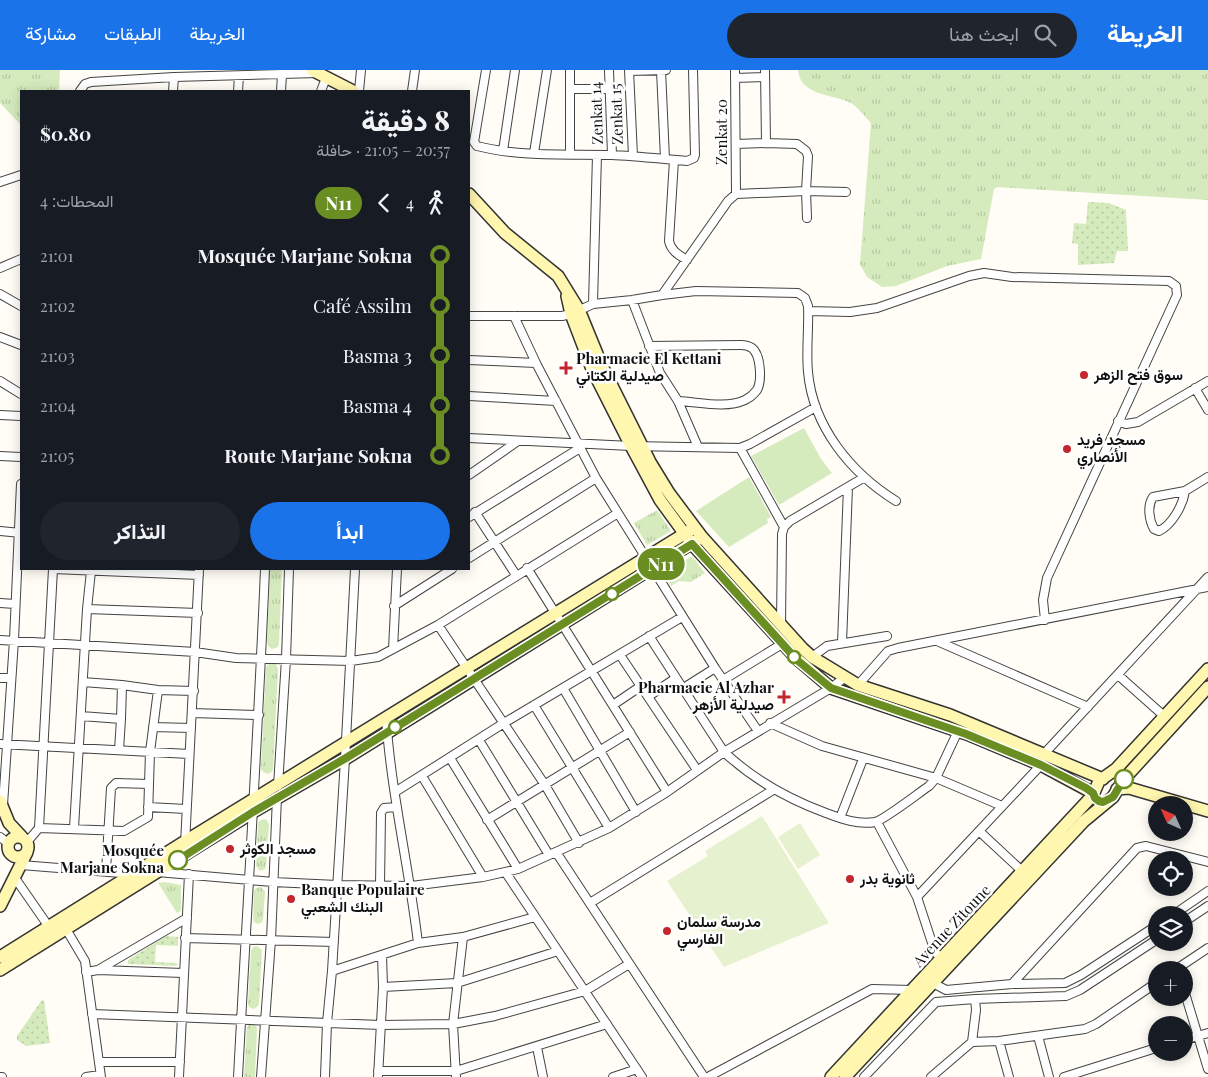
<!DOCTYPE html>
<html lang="ar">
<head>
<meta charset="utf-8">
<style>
	:root { --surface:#171b24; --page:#20242c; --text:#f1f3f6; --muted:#9ea1a6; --accent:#1a73e8 }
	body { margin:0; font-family:"Playfair Display",Vazirmatn,serif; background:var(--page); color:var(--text); direction:rtl; height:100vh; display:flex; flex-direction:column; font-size:19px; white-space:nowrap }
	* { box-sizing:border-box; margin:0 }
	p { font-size:16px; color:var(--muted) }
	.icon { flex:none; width:28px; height:28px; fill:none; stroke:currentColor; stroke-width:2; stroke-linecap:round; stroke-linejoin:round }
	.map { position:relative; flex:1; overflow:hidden; direction:ltr }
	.panel { position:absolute; left:20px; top:20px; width:450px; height:480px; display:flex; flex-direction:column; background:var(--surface); border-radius:0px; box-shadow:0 2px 12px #0003; direction:rtl }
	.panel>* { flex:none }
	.badge { padding:0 10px; border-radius:16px; font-size:18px; line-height:32px }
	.needle { width:32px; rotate:315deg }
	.controls { position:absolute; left:1148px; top:726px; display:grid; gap:10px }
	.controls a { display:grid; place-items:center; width:45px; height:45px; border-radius:50%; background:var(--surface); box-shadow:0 2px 12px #0003; font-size:25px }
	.map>.badge { position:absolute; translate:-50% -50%; box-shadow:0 0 0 2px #fff }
	.legs { display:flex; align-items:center; gap:8px; height:55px; padding:0 20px; font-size:16px }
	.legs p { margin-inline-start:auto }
	.head { display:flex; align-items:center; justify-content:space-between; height:85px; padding:0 20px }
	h1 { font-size:28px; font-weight:800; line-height:38px }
	.primary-button { display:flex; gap:10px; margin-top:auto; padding:10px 20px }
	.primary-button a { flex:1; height:58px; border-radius:30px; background:var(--accent); color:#fff; font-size:20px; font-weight:800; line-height:58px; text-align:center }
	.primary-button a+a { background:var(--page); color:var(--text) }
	ul { padding:0 20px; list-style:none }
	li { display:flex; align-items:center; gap:18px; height:50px; font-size:19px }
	li i { display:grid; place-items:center; width:8px; height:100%; margin:0 6px; background:currentColor }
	li i::after { content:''; width:12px; height:12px; margin:-6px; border:4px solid; border-radius:50%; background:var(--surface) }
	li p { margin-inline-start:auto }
	li:first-child i { background:linear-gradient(#0000 50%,currentColor 0) }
	li:last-child i { background:linear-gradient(currentColor 50%,#0000 0) }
	header { display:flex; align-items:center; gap:30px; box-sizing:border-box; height:70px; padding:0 25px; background:var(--accent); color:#fff }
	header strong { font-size:24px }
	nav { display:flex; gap:28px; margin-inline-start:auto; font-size:18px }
	.search { width:350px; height:45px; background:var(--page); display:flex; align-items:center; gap:12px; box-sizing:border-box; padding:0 18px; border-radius:28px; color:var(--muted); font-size:19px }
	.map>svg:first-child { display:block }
</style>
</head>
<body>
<header>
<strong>الخريطة</strong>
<div class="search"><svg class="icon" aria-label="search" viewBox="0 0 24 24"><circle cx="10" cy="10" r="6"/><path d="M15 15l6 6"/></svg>ابحث هنا</div>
<nav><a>الخريطة</a><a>الطبقات</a><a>مشاركة</a></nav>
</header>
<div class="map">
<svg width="1208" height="1007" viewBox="0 0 1208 1007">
	<defs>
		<pattern id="grass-tufts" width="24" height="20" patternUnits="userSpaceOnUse" patternTransform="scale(1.25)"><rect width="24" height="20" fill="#d5ebbd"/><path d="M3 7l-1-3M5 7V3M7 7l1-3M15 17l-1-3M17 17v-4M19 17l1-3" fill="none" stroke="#b6c8a1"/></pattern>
		<pattern id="garden-dots" width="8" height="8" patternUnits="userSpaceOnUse" patternTransform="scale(1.25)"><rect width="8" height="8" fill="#d5ebbd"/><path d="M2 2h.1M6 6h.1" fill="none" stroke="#b6c8a1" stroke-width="1.8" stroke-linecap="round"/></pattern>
	</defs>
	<rect width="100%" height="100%" fill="#fffdf5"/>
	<path fill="url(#grass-tufts)" d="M 0,0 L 60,0 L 59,21 L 21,21 L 21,55 L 0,33 Z
		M 798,0 L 1208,0 L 1208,130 L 997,117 L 994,119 L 981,189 L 947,196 L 896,216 L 882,217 L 867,207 L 860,194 L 871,53 C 865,47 858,37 851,33 C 833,24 800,26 798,0 Z
		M 657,440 L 671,461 L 647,475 L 634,453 Z
		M 692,486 L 705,503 L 691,512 L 679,511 L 671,516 L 663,504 Z
		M 270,499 L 282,499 L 279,573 L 278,577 L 272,579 L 268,576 L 267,572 Z
		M 272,592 L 276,594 L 278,599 L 273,699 L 272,702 L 267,704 L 261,700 L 266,598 L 269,593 Z
		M 264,749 L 267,750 L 269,755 L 266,796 L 265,799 L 260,801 L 256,796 L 258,754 L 259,751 Z
		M 164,812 L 181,815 L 181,841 L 177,843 L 158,813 Z
		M 261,817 L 265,822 L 263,849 L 262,852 L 258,854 L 254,852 L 253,849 L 254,821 L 256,818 Z
		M 257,876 L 262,880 L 259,933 L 258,936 L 254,939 L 249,937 L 248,934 L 251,881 L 253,877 Z
		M 250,953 L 255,954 L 257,958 L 255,1007 L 244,1007 L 247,957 Z"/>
	<path fill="#d5ebbd" d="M 804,358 L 821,389 L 832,403 L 779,435 L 751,386 Z
		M 749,407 L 771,447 L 767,449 L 768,453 L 729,477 L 696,441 Z"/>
	<path fill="url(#garden-dots)" d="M 1088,132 L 1109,133 L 1126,140 L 1128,181 L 1117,181 L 1114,193 L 1078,195 L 1078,174 L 1072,173 L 1074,153 L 1086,154 Z
		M 166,866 L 178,867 L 178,876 L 156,875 L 155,892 L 177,893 L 177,896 L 128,894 L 128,890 Z
		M 44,930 L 50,973 L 26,976 L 17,970 L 17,966 L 41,931 Z"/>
	<path fill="#e6f2cf" d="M 762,746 L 829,853 L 724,897 L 667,811 L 708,786 L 705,781 Z
		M 800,753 L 820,785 L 798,799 L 778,767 Z"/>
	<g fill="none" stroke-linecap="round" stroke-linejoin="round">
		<defs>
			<path id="street" d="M 486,0 L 474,72 L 477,76 C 520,87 567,84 611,85 C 636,86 662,89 687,91 L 694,88 L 695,85 L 693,0
				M 570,0 L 570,84
				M 609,0 L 612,85
				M 629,0 L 633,86
				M 661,0 L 665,89
				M 735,0 L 736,124
				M 765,0 L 766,73 L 797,74 L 806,81 L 808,86 L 806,121 L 807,148
				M 629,1 L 666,0
				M 735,8 L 765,7
				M 570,19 L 610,19
				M 80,21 L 85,14 L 91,12 L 174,7 L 318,3
				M 173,21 L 174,7
				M 238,21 L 239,6
				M 281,21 L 282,5
				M 321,21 L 326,8
				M 359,21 L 361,0
				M 412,21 L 415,0
				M 736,74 L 766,73
				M 503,81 L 515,0
				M 534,83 L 547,0
				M 674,90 L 669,171 C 671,181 679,185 687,190
				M 0,112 L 21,105
				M 0,198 L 21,189
				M 0,224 L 21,236
				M 662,225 L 728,131 L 736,124 L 806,121 L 846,122
				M 632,230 L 660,303 L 678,331 L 698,377
				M 593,234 L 597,85
				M 809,241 L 850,242 L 877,238 L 969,206 L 984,203 L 1012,207 L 1169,211 L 1176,216 L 1177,225 L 1047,508 L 1043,530 L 1045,550
				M 469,246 L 562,246 L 571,244 L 593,234 L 632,230 L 662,225 L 696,221 L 798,223 L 805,228 L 808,236 C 809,258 806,280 808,302 C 813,357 851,403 896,431
				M 514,246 L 536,293 L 596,408 L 715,598 L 758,661
				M 0,267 L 21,275
				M 649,276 L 741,275 C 745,275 749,276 752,278 C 761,285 762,311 757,320 C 754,324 749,328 745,330 C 726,339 699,332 678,331
				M 469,290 L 536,293
				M 0,311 L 21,324
				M 1195,318 L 1208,340
				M 469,326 L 556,331
				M 0,345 L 21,346
				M 1118,351 L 1126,354 L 1138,352 L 1208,311
				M 469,368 L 631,376 L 740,378 L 750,374 L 816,337
				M 740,378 L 784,457
				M 0,386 L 21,387
				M 469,405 L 518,371
				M 1185,421 C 1183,435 1172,455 1159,461 L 1154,459 C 1149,450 1147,436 1153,427 L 1185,421 L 1208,407
				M 475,442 L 516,505
				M 469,447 L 580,378
				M 0,461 L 21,463
				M 469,488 L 596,408
				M 527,498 L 667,722
				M 53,499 L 199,505
				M 0,533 L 15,534
				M 394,536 L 452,499
				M 87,539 L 198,543
				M 438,555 L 545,715 L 579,773
				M 781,555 L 782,464 L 784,457 L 790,451 L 863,408
				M 649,566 L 724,682 C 754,710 788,729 826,743 C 842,749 858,755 875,752 C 884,750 920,722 929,716 L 936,708 L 958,661
				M 0,570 L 195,582 L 236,588 L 351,591 L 378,587 L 438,555 L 618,443
				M 937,571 L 1088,637
				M 842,573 L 848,417
				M 393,579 L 397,499
				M 620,585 L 697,700
				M 812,587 L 827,576 L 887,566
				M 1118,605 L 1164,646
				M 0,608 L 11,608
				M 723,610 L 782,574
				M 122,615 L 158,620 L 194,621
				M 858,615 L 888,581 L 898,578 L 1208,517
				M 563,618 L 636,742
				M 682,619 L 715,598
				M 649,626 L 676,608
				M 534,635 L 609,758
				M 613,635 L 641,616
				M 192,643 L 259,645
				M 81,646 L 121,649 L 122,615 L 83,612
				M 386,647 C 391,722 409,797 418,873
				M 770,653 L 822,676 L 936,708 L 1002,736
				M 153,657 L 191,658
				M 479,670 L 549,785
				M 0,674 L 189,684
				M 119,680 L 121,649
				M 1043,685 L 1208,507
				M 450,688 L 518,799
				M 422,706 L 483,807
				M 278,716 L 286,589 L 289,499
				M 395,722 L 504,653 L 682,547
				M 3,735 L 14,570 L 21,414
				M 148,737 L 186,739
				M 840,748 L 863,689
				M 487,750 L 630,662
				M 877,752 L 917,827 L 935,882 L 942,889
				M 39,758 L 124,761 L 148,747 L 150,682 L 158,620
				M 74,758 L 87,539 L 91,501
				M 979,761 L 1022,801
				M 0,767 L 8,773
				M 27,772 L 39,758 L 53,499
				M 185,774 L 199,499
				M 556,782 L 704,1007
				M 21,795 L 134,804
				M 106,801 L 111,718 L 116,713 L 149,714
				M 157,802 L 273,812 L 337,815 L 411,816 L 483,807 L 518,799 L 609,758 L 667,722 L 724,682 L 831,618 L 844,608
				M 506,803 L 642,1007
				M 15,808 L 49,857
				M 380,816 L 381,743 L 384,738 L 397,737
				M 917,827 L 1041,695
				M 590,833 L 773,720
				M 1173,845 L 1208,821
				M 1184,852 L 1208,836
				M 66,859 L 85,891 L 101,1007
				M 185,868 L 334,872
				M 98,900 L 183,903
				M 1175,900 L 1208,878
				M 332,901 L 418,873 L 463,867 L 535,847
				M 86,902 L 98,900 L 187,848
				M 933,913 L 946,920 L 1012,914 L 1065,913 L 1081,905 L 1156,856
				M 1012,914 L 1137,778 L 1146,776 L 1208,792
				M 383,917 L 457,913 L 558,881
				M 1184,920 L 1208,999
				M 92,944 L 381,955 L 453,954 L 495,946 L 585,921 L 629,894
				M 1038,966 L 1049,1007
				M 1184,970 L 1208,963
				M 999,971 L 1009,1007
				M 972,972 L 999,971 L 1085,959 L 1096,954 L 1156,913
				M 537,977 L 543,1007
				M 99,992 L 180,992
				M 378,1001 L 456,1001 L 607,954
				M 0,1007 L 2,1007
				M 86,1007 L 100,1005
				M 179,1007 L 189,804
				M 238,1007 C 247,838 258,668 265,499
				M 261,1007 L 271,870 L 277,727
				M 325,1007 L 327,953 L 332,901 L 345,689 L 355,499
				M 378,1007 L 383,917 L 382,885
				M 456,1007 L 453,954 L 463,867
				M 613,1007 L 637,999
				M 708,1007 L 872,919 L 912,920
				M 864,1007 L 936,932 L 975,929 L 1066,926 L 1080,920 L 1156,870
				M 931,1007 L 972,972 L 976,940 L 975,929
				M 1064,1007 L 1156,978"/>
			<path id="secondary" d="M 312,0 L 353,21
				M 469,124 L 505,163 L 558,206 L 579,240 L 602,296 L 650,392 L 669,423 L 702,467 L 802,578 L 812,587 L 858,615 L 950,645 L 1103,709
				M 567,226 L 571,244 L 592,299 L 631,376 L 660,430 L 692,474 L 797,589 L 831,618 L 967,664 L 1041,695 L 1093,723
				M 1117,719 L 1129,718 L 1208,741
				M 0,731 L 9,753 L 22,767
				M8 777a10 10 0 1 1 20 0a10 10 0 1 1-20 0Z
				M 0,836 L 27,782
				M 0,887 L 184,772 L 694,458
				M 0,900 L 253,742 L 345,689 L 702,467
				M 831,1007 L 1093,725 L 1099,711 L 1116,699 L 1208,599
				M 845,1007 L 1084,751 L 1113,727 L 1124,709 L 1208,617"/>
		</defs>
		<use href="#street" stroke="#444" stroke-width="10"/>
		<use href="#secondary" stroke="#333" stroke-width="14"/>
		<use href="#street" stroke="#fff" stroke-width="8"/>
		<use href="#secondary" stroke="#fff6b0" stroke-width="11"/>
	</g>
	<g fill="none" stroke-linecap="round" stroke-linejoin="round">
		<defs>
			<path id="line-1" d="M 178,790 L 253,742 L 346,688 L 692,474 L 797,590 L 831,618 L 966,664 L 1041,695 L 1086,718 L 1093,723 L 1095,728 L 1099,731 L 1103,732 L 1113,727 L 1124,709"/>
		</defs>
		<use href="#line-1" stroke="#fff" stroke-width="11"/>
		<use href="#line-1" stroke="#6b8e23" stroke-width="8"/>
	</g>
	<g fill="#c4262e" stroke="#fff" stroke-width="2">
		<path d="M563.5 290.5h5v5h5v5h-5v5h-5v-5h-5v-5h5z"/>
		<circle cx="1084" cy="305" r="5"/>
		<circle cx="1067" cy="379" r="5"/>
		<path d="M781.5 619.5h5v5h5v5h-5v5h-5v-5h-5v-5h5z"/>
		<circle cx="230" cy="779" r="5"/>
		<circle cx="850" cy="809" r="5"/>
		<circle cx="291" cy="829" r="5"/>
		<circle cx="667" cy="861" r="5"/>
	</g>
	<g fill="#fff" stroke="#6b8e23" stroke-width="2.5">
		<circle cx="612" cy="524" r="6"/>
		<circle cx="794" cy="587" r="6"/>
		<circle cx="395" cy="657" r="6"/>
		<circle cx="1124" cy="709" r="9"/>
		<circle cx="178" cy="790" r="9"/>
	</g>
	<g text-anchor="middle" stroke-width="5" stroke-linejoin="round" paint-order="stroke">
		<g font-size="15" fill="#111" stroke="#fff">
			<text transform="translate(597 43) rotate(-92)" y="5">Zenkat 14</text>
			<text transform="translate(617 44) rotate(-92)" y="5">Zenkat 15</text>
			<text transform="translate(722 62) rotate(-90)" y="5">Zenkat 20</text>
			<text transform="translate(952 856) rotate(-47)" y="5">Avenue Zitoune</text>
		</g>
		<g font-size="15" font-weight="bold" fill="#111" stroke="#fff" text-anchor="start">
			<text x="576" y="294">Pharmacie El Kettani<tspan x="576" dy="17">صيدلية الكتاني</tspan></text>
			<text x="1094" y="310">سوق فتح الزهر</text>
			<text x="1077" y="375">مسجد فريد<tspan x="1077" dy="17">الأنصاري</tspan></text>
			<text x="774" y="623" text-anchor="end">Pharmacie Al Azhar<tspan x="774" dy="17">صيدلية الأزهر</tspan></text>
			<text x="240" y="784">مسجد الكوثر</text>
			<text x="860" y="814">ثانوية بدر</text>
			<text x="301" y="825">Banque Populaire<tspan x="301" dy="17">البنك الشعبي</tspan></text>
			<text x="677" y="857">مدرسة سلمان<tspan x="677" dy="17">الفارسي</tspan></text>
		</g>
		<g font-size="15" font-weight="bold" fill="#111" stroke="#fff" text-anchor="end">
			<text x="164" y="786">Mosquée<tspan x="164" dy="17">Marjane Sokna</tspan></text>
		</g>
	</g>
</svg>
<div class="controls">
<a><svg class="needle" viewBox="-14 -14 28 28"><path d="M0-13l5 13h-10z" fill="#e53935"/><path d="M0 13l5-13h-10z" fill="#9ea1a6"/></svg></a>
<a><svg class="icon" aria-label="locate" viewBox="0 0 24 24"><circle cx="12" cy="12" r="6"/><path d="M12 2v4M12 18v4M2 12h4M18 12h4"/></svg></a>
<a><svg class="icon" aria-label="layers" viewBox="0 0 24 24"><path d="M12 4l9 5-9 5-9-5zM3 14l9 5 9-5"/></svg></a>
<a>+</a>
<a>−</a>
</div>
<b class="badge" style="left:661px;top:494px;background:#6b8e23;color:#fff">N11</b>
<section class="panel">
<div class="head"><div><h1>8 دقيقة</h1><p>20:57 – 21:05 · حافلة</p></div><b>$0.80</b></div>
<div class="legs"><svg class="icon" aria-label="walk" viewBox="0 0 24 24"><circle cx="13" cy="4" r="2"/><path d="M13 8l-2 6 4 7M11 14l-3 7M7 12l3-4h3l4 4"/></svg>4<svg class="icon" aria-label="back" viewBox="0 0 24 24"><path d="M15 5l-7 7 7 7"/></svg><b class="badge" style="background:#6b8e23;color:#fff">N11</b><p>المحطات: 4</p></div>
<ul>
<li><i style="color:#6b8e23"></i><b>Mosquée Marjane Sokna</b><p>21:01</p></li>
<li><i style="color:#6b8e23"></i><span>Café Assilm</span><p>21:02</p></li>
<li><i style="color:#6b8e23"></i><span>Basma 3</span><p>21:03</p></li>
<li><i style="color:#6b8e23"></i><span>Basma 4</span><p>21:04</p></li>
<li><i style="color:#6b8e23"></i><b>Route Marjane Sokna</b><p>21:05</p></li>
</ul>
<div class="primary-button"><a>ابدأ</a><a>التذاكر</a></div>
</section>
</div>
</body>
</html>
